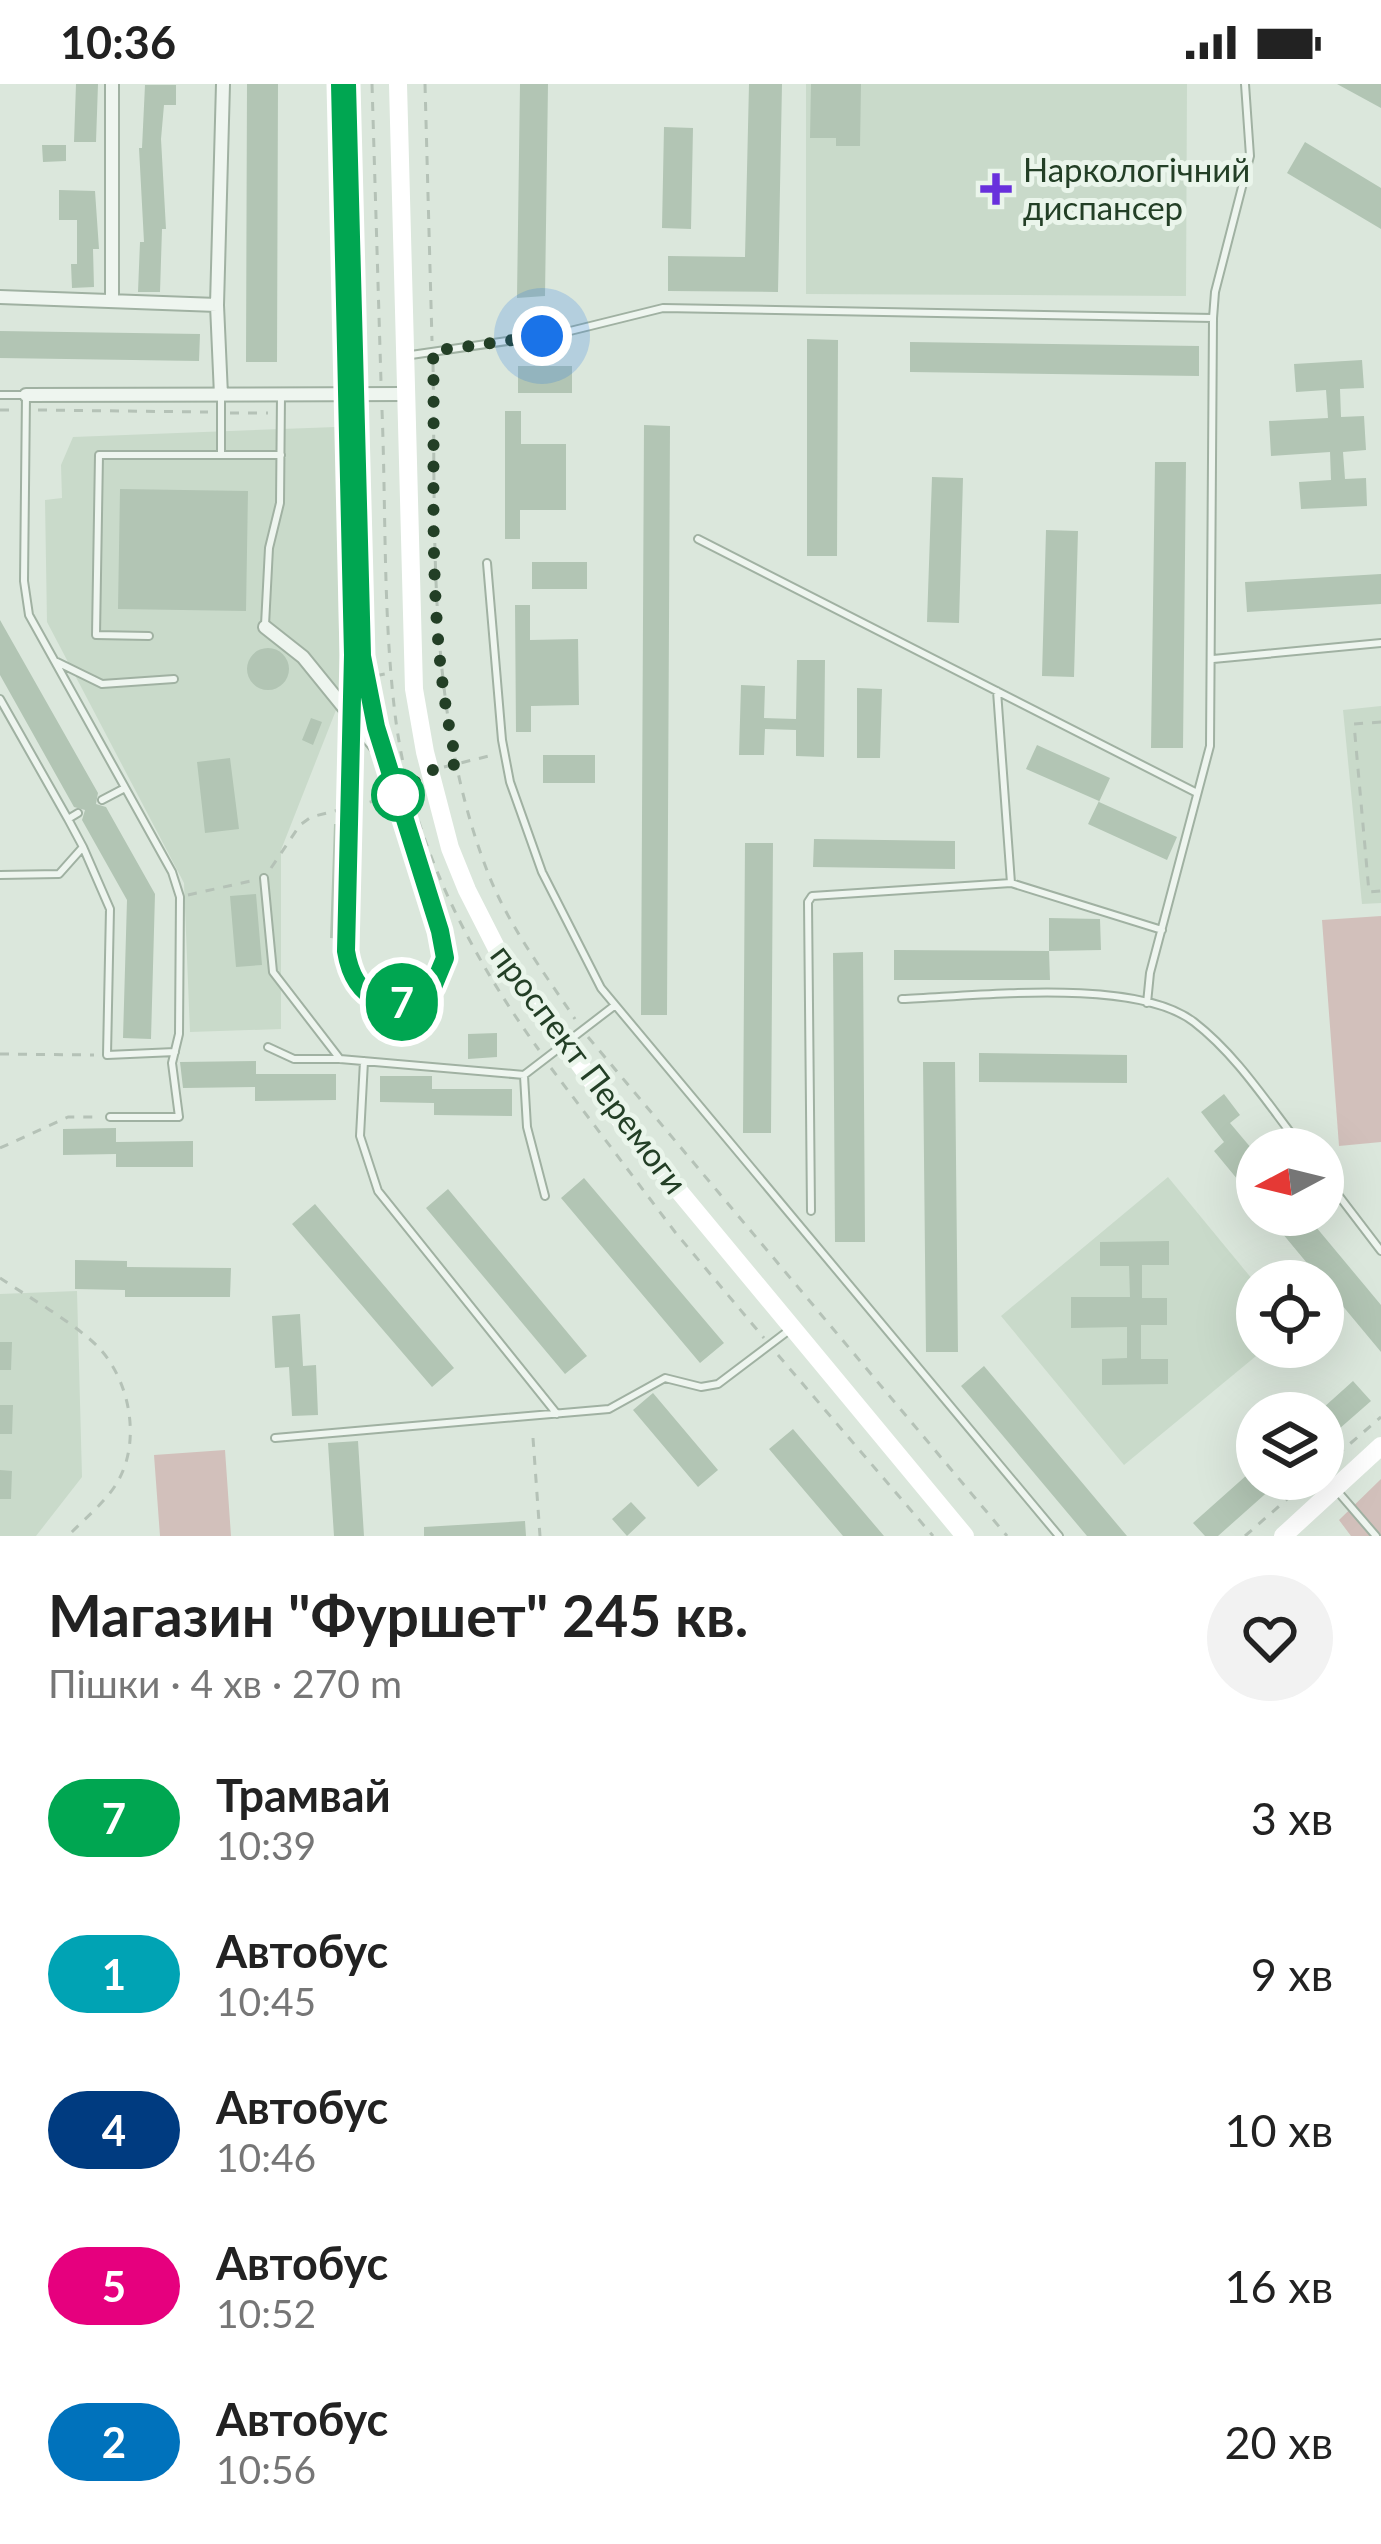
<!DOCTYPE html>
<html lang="uk">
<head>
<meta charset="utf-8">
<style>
	:root { --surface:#fff; --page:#f2f2f2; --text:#222; --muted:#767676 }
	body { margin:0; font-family:Lato,sans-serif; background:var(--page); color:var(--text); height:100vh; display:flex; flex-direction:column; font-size:45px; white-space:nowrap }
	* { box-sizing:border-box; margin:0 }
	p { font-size:39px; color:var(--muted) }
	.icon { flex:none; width:66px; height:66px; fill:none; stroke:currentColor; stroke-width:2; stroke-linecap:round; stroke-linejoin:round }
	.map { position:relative; height:1452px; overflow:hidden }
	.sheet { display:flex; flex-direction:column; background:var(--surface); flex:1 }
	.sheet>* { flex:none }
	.badge { padding:0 24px; border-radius:39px; font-size:42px; line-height:78px }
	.needle { width:78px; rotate:263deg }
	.fabs { position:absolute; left:1236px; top:1044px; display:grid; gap:24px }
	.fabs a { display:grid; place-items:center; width:108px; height:108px; border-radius:50%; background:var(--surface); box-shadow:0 12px 48px #0002; font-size:60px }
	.you { position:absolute; width:60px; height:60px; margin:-30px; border:9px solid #fff; border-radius:50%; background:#1a73e8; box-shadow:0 0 0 18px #1a73e833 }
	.map>.badge { position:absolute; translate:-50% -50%; box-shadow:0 0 0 6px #fff }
	.round { display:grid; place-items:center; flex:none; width:126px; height:126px; border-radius:63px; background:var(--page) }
	.headline { display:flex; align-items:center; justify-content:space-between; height:204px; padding:0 48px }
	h1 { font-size:57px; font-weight:700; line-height:90px }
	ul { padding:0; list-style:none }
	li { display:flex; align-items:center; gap:36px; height:156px; padding:0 48px }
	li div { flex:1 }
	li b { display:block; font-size:45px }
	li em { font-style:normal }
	li .badge { min-width:132px; font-weight:700; text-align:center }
	.status { display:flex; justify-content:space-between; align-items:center; height:84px; padding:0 60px; background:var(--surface); direction:ltr }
	.status svg { height:33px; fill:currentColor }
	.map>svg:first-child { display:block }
</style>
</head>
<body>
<div class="status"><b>10:36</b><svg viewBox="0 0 49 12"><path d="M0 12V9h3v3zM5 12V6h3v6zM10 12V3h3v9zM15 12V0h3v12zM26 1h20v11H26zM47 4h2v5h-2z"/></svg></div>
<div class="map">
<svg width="1381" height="1452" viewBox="0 0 1381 1452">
	<rect width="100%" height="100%" fill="#dbe7dc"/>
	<path fill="#c9daca" d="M 806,0 L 1187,0 L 1186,212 L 806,210 Z
		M 336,343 L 340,616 L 281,766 L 281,945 L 190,948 L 184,799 L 47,538 L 45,416 L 62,414 L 61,381 L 73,353 Z
		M 1381,622 L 1381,819 L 1362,820 L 1343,626 Z
		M 1168,1093 L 1257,1201 L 1257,1263 L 1267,1263 L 1124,1381 L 1001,1232 Z
		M 77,1207 L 82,1393 L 36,1452 L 0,1452 L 0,1210 Z"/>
	<path fill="#d2c0bb" d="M 1381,832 L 1381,1058 L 1339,1062 L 1322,836 Z
		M 225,1366 L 231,1452 L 160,1452 L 154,1371 Z
		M 1381,1395 L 1381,1452 L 1351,1452 L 1339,1436 Z"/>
	<path fill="#b2c5b4" d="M 76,0 L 98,0 L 96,58 L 74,58 Z
		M 247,0 L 278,0 L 277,278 L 246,278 Z
		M 520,0 L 548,0 L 545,212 L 517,214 Z
		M 749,0 L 782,0 L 778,208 L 668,207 L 668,172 L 745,173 Z
		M 811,0 L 861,0 L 860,62 L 836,62 L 836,54 L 810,54 Z
		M 1337,0 L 1381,0 L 1381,24 Z
		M 145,1 L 176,1 L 176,21 L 164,21 L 161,55 L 166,145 L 162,145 L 160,208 L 138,208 L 140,158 L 144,158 L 139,64 L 142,64 Z
		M 664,43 L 693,44 L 691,145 L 662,144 Z
		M 1305,58 L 1381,104 L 1381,145 L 1287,89 Z
		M 42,61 L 66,61 L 66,77 L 43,78 Z
		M 59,106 L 95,107 L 99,165 L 93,165 L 94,203 L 72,204 L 71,180 L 77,180 L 77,136 L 59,136 Z
		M 0,247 L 200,250 L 199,277 L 0,274 Z
		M 807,255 L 838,256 L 837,472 L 807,472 Z
		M 910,258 L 1199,262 L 1199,292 L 910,288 Z
		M 1362,276 L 1364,304 L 1340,305 L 1341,333 L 1364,332 L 1366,366 L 1343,368 L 1345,395 L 1366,394 L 1367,422 L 1301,425 L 1299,398 L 1331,396 L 1330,368 L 1271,372 L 1269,337 L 1328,334 L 1326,306 L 1296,308 L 1294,280 Z
		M 518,282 L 572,282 L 572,309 L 518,309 Z
		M 505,327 L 521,327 L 521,360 L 566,360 L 566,426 L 520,426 L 520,455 L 505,455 Z
		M 644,341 L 670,342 L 667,931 L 641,931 Z
		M 1155,378 L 1186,378 L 1183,664 L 1151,664 Z
		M 932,393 L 963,394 L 959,539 L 927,538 Z
		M 120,405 L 248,407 L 246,527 L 118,525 Z
		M 1046,446 L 1078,447 L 1074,593 L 1042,592 Z
		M 532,478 L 587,478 L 587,505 L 532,505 Z
		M 1381,490 L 1381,520 L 1247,528 L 1245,498 Z
		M 515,521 L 530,521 L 530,556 L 578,555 L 579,621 L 531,622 L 531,648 L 516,648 Z
		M 0,536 L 98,709 L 96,720 L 106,723 L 155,810 L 151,955 L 123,954 L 127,816 L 82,736 L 85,726 L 74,723 L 0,591 Z
		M247 585a21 21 0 1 1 42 0a21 21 0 1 1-42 0Z
		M 797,576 L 825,576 L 824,673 L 796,672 L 796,646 L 765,645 L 764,671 L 739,671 L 741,601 L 765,602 L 764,634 L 796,635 Z
		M 857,604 L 882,605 L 880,674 L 857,674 Z
		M 311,634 L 322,638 L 313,661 L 302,656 Z
		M 1037,661 L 1110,694 L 1099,718 L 1177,753 L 1167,776 L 1088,740 L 1099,717 L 1026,685 Z
		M 543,671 L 595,671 L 595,699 L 543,699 Z
		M 230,674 L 239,745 L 205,749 L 197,678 Z
		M 334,740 L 346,740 L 343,855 L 330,854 Z
		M 814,755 L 955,757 L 955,785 L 813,783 Z
		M 745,759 L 773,759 L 771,1049 L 743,1049 Z
		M 256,810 L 262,881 L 236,883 L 230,812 Z
		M 1049,834 L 1100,835 L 1101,866 L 1049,867 Z
		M 894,866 L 1049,867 L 1050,896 L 894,896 Z
		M 863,868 L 865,1158 L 835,1158 L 833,869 Z
		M 497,949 L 497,973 L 468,975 L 468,950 Z
		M 979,969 L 1127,971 L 1127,999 L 979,998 Z
		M 256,977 L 256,990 L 336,990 L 336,1016 L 255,1017 L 255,1003 L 183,1004 L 180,978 Z
		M 923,978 L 955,978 L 958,1268 L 926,1268 Z
		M 380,992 L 432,992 L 432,1005 L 512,1005 L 512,1032 L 434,1031 L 434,1019 L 380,1018 Z
		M 1224,1010 L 1240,1031 L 1230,1039 L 1257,1071 L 1257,1119 L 1214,1067 L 1224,1058 L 1201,1028 Z
		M 116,1044 L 116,1058 L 193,1057 L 193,1083 L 116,1083 L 116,1070 L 63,1071 L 63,1045 Z
		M 584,1094 L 724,1259 L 700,1279 L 561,1114 Z
		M 448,1105 L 587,1272 L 565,1290 L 426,1124 Z
		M 315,1120 L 454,1284 L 432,1303 L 292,1140 Z
		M 1267,1131 L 1306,1131 L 1381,1221 L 1381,1268 Z
		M 1169,1157 L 1169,1181 L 1142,1181 L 1142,1214 L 1167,1214 L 1167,1241 L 1141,1241 L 1141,1275 L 1168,1275 L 1168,1300 L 1102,1301 L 1102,1275 L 1127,1274 L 1127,1243 L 1071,1244 L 1071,1213 L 1130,1213 L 1129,1182 L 1100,1182 L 1100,1158 Z
		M 75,1176 L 127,1177 L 127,1183 L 231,1184 L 230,1213 L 125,1213 L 125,1206 L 75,1205 Z
		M 300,1230 L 303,1282 L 316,1281 L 318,1331 L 292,1332 L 289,1283 L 275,1284 L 272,1232 Z
		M 0,1258 L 12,1258 L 11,1286 L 0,1286 Z
		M 984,1282 L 1127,1452 L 1087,1452 L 961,1302 Z
		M 1353,1297 L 1371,1317 L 1323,1359 L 1323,1324 Z
		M 653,1309 L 718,1386 L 698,1403 L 633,1326 Z
		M 0,1321 L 13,1321 L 12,1350 L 0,1350 Z
		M 793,1345 L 884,1452 L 843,1452 L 769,1365 Z
		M 358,1357 L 364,1452 L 334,1452 L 328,1359 Z
		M 1257,1382 L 1257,1395 L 1282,1395 L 1218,1452 L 1205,1452 L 1193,1439 Z
		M 0,1386 L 12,1387 L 11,1415 L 0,1415 Z
		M 631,1418 L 646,1434 L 627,1452 L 612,1435 Z
		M 525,1437 L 526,1452 L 424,1452 L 424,1443 Z"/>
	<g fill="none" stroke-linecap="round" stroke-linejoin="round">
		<defs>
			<path id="lane" d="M 411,271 L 562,249 L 663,224 L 1213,234
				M 0,311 L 26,311 L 24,497 L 29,531 L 172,788 L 180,813 L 179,950 L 172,979 L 179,1033 L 110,1033
				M 221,371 L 221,311
				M 698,455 L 1197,709
				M 487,479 L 502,656 L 510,698 L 542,788 L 601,904 L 1059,1452
				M 265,541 L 269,464 L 280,419 L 281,312
				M 149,552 L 96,551 L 99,371 L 281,371
				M 1213,575 L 1381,559
				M 57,578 L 102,600 L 174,595
				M 997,607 L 1011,799
				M 0,615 L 68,735
				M 102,716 L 123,705
				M 83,763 L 110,825 L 107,971 L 175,968
				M 0,791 L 59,790 L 83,763 L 68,735 L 78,729
				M 264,794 L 273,888 L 340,975
				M 902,915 C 977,912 1136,893 1194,938 C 1238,972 1269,1022 1303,1065
				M 1147,919 L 1150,889 L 1210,662 L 1213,234 L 1215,208 L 1250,72 L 1245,0
				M 268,963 L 294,975 L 340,975 L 524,991 L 614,922
				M 364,977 L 360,1052 L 378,1107 L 557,1330
				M 524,992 L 527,1043 L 545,1112
				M 1323,1091 L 1381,1167
				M 811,1127 L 808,818 L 812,812 L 1011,799 L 1162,846
				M 275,1354 L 609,1325 L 665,1294 L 701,1303 L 718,1300 L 788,1247
				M 1339,1409 L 1376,1452"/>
			<path id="street" d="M 112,0 L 112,216
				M 0,213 L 217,221
				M 26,311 L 406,310
				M 221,311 L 217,221 L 223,0
				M 265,543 L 303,573 L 389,679"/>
		</defs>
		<use href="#lane" stroke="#a0b1a2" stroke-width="10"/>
		<use href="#street" stroke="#a0b1a2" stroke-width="16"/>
		<path stroke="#b5c2b7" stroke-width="3" stroke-dasharray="9 9" stroke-linecap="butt" d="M 372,0 L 381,298
			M 425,0 L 432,257
			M 433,279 C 436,451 425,632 490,794 C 511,845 545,890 575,935
			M 0,326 L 16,326
			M 38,326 L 208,328
			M 382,326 C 386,426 383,530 395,630 C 410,754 467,867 539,966
			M 230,329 L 268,329
			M 344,605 L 353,596 L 390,589
			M 1381,638 L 1354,640 L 1369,808 L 1381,807
			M 444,683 L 493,671
			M 271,784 L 300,741 L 311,733 L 398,711 L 410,701
			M 188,811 L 255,796
			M 588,953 L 1007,1452
			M 0,970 L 94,971
			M 551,984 L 675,1148 L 764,1254
			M 0,1064 L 68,1033 L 99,1033
			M 0,1194 C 28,1213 78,1241 100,1265 C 130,1298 141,1357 118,1397 C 107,1417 84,1435 68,1452
			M 778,1271 L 933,1452
			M 533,1354 L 540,1452
			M 1323,1383 L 1381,1333
			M 1245,1452 L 1310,1395"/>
		<use href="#lane" stroke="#eef5ef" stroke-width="6"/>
		<use href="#street" stroke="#eef5ef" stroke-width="12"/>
		<path stroke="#fff" stroke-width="18" d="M 398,0 L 414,605 L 425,668 L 450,764 L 467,806 L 499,869 L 620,1036 L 965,1452
			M 1283,1452 L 1381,1362"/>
		<path stroke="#739276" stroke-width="3" d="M 340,0 L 353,571 L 346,867 C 353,917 392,933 433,903 L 445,874 L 441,847 L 376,643 L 362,572 L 347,0"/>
	</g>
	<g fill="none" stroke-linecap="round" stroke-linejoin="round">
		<defs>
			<path id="line" d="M 340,0 L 353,571 L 346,867 C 354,918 392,932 433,903 L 445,874 L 440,847 L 376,643 L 362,572 L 347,0"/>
		</defs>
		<use href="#line" stroke="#fff" stroke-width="27"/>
		<use href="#line" stroke="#00a651" stroke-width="18"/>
		<path stroke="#233f26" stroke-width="12" stroke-dasharray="0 21.6" d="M 398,711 L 429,687 L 457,680 C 425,547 436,403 433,267 L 542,252"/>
	</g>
	<path fill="#6830dc" stroke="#eaf5eb" stroke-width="4.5" d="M990 87h12v12h12v12h-12v12h-12v-12h-12v-12h12z"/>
	<circle fill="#fff" stroke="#00a651" stroke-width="6" cx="398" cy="711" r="24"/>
	<g text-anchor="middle" stroke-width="10" stroke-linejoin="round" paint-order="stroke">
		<g font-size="33" fill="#233f26" stroke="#eaf5eb" text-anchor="start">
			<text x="1023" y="98">Наркологічний<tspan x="1023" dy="38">диспансер</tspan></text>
		</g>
		<g font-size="33" fill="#233f26" stroke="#eaf5eb">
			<text transform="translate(589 985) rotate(53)" y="12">проспект Перемоги</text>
		</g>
	</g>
</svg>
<div class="fabs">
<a><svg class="needle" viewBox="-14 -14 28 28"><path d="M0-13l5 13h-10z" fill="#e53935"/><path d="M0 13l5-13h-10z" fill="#767676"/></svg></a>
<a><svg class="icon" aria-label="locate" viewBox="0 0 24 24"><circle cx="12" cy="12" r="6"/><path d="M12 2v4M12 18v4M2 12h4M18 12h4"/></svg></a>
<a><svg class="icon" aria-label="layers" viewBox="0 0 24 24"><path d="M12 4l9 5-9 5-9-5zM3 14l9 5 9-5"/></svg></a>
</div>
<div class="you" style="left:542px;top:252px"></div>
<b class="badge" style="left:402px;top:918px;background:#00a651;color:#fff">7</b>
</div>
<section class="sheet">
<div class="headline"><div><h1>Магазин &quot;Фуршет&quot; 245 кв.</h1><p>Пішки · 4 хв · 270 m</p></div><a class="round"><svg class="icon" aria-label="heart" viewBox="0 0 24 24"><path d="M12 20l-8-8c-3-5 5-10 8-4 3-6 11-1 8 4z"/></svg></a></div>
<ul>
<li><span class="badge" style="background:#00a651;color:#fff">7</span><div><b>Трамвай</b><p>10:39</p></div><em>3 хв</em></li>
<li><span class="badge" style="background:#00a3b4;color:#fff">1</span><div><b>Автобус</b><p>10:45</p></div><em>9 хв</em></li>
<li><span class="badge" style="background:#003b80;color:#fff">4</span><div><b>Автобус</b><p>10:46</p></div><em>10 хв</em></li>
<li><span class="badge" style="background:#e6007e;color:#fff">5</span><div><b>Автобус</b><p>10:52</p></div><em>16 хв</em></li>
<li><span class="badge" style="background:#0072bc;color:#fff">2</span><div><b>Автобус</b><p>10:56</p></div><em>20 хв</em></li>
</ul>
</section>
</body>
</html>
